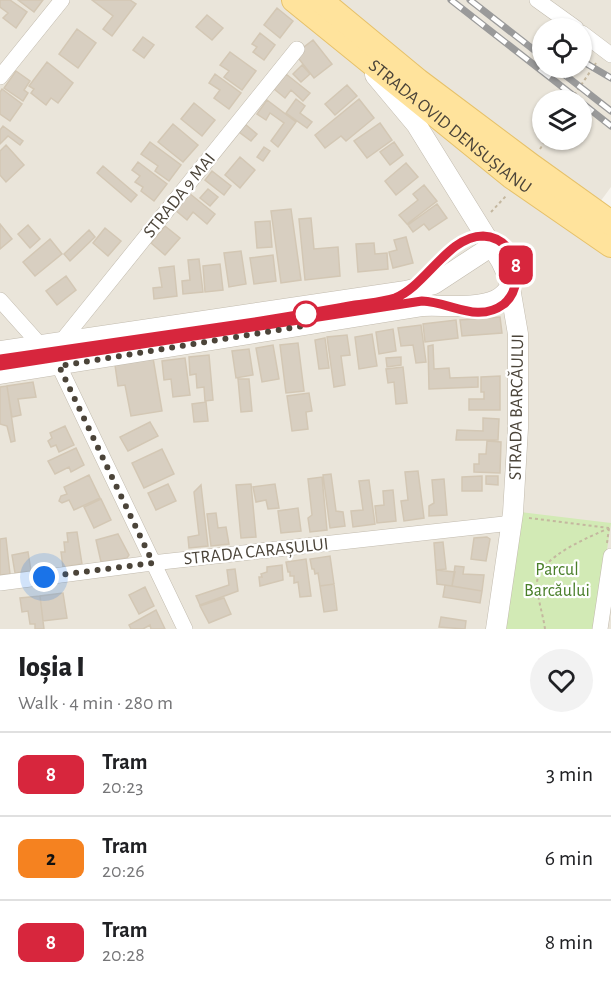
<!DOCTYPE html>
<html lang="en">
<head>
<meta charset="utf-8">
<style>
	:root { --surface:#fff; --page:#f2f2f2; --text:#202124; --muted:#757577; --line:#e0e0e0 }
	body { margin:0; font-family:"Alegreya Sans",sans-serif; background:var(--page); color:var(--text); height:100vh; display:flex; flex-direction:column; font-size:22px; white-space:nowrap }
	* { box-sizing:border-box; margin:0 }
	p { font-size:20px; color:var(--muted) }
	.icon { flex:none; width:33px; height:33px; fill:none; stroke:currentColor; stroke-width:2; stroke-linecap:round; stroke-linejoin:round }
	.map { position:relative; height:629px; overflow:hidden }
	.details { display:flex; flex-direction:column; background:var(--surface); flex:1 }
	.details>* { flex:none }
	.badge { padding:0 12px; border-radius:9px; font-size:21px; line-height:39px }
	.buttons { position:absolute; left:532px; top:18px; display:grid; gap:12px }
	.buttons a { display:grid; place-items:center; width:60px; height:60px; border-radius:50%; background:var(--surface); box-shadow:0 2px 4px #0004; font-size:30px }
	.you { position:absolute; width:30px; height:30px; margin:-15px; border:4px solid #fff; border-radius:50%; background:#1a73e8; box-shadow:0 0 0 9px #1a73e833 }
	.map>.badge { position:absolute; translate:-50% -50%; box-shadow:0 0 0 3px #fff }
	.round { display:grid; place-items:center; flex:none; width:63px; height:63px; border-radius:32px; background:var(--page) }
	.head { display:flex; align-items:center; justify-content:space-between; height:102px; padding:0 18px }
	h1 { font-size:28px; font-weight:800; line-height:45px }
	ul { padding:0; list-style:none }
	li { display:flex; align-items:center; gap:18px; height:84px; padding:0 18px; border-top:2px solid var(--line) }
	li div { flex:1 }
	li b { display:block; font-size:22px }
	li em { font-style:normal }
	li .badge { min-width:66px; font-weight:700; text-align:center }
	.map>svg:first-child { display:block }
</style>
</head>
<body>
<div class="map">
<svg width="611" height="629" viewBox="0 0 611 629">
	<rect width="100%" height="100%" fill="#f6f3ec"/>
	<path fill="#eae5da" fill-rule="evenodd" d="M 0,0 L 611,0 L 611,187 L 586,221 L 611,240 L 611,629 L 0,629 ZM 543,28 L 582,28 L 582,68 L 543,68 ZM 543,100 L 582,100 L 582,140 L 543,140 Z"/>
	<path fill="#d2eab5" d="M 520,512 L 611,523 L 595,629 L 503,629 Z"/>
	<path fill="#d8cfc1" stroke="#d3c7b4" stroke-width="1.5" d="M 0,0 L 10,0 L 27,12 L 16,28 L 3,18 L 8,13 L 0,7 Z
		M 18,0 L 43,0 L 34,12 Z
		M 92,0 L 130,0 L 136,4 L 112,36 L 103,29 L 113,16 Z
		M 277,8 L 293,21 L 280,38 L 264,25 Z
		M 207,15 L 223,28 L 212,40 L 196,27 Z
		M 77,29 L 96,43 L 78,68 L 59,54 Z
		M 260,33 L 275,45 L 264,60 L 253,52 L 257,47 L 252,44 Z
		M 143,37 L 154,45 L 144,58 L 133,50 Z
		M 313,40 L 332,64 L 314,78 L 295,54 Z
		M 230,52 L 256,71 L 242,90 L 224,77 L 229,71 L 220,65 Z
		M 47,62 L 73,83 L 58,103 L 51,98 L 46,105 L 31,93 L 34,89 L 29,86 Z
		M 302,65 L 310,74 L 301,82 L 293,74 Z
		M 16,71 L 30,81 L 24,90 L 28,93 L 23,101 L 4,88 Z
		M 215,74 L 241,93 L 229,109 L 214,98 L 220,90 L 209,83 Z
		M 286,74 L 310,93 L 303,101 L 291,90 L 285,98 L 274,89 Z
		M 347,85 L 357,96 L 335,115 L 325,104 Z
		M 2,89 L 22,104 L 10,121 L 0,114 L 0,92 Z
		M 296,99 L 305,106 L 300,113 L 312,122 L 307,128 L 286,113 Z
		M 359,99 L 374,118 L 346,141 L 341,136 L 325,148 L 315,135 Z
		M 267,100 L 296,122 L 278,147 L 271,141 L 284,123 L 270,113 L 266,120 L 257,114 Z
		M 194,103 L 215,120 L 202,136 L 181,119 Z
		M 380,123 L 392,140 L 367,158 L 354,141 Z
		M 173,124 L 198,145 L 183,162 L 158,142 Z
		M 245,124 L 257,134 L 251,141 L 239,132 Z
		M 3,126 L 23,141 L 20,145 L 8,136 L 0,144 L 0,130 Z
		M 150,142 L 181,165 L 169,181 L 155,171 L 158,166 L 141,154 Z
		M 394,142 L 403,155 L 390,165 L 380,152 Z
		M 6,145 L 24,165 L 6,182 L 0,175 L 0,151 Z
		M 264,147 L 270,151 L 263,161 L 257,157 Z
		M 240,157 L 255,170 L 240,188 L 225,175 Z
		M 138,162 L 167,184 L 154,201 L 141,191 L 143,187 L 135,182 L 140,176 L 132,170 Z
		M 406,163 L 418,177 L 396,195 L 385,181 Z
		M 103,166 L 137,195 L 131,202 L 97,173 Z
		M 212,171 L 231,186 L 224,195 L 205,180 Z
		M 424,185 L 437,201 L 407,224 L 399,215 L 418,200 L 413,194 Z
		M 208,189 L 218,197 L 210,206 L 200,198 Z
		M 189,193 L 215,214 L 207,224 L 193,212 L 187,220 L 175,210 Z
		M 437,204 L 447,218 L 429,230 L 424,224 L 413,232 L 408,225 Z
		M 291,209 L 301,280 L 281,283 L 271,211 Z
		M 311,218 L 314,249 L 338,247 L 340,276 L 305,280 L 299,219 Z
		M 270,221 L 272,247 L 257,248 L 255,222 Z
		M 0,224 L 12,239 L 0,249 Z
		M 28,225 L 40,239 L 30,248 L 18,234 Z
		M 165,226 L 180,238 L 165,255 L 151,243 Z
		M 105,228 L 121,241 L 108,256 L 93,243 Z
		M 89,230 L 95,237 L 70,261 L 64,254 Z
		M 406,237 L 413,263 L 393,268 L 389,252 L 397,250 L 394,240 Z
		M 50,239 L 62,254 L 35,276 L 23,262 Z
		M 374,243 L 375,254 L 387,253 L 388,269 L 358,272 L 356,244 Z
		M 241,251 L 246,284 L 229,287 L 224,253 Z
		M 273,255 L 276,281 L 254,284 L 250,258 Z
		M 199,259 L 203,292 L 183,294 L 182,281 L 190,280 L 188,260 Z
		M 220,264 L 223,290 L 205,292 L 203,266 Z
		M 174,266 L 177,296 L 154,299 L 153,288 L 162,287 L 159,268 Z
		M 66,276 L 76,290 L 57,305 L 46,291 Z
		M 500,317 L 502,333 L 462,336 L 460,320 Z
		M 456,320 L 458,338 L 425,342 L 423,324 Z
		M 421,325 L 426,362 L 416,363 L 413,345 L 401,346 L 398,328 Z
		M 393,329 L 396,351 L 379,354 L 376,332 Z
		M 372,334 L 377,366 L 359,369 L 355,337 Z
		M 347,335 L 350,355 L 341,356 L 345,385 L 334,387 L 327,337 Z
		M 325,338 L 329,368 L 319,369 L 315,340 Z
		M 298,343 L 304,391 L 286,393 L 280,345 Z
		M 273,345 L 279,379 L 262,382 L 256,348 Z
		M 433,345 L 434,369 L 449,368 L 450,378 L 478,377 L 478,387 L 429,389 L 428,346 Z
		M 249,349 L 253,375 L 236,378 L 232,351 Z
		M 209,355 L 213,400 L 205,401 L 204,387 L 197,388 L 196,374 L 190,375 L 189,357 Z
		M 401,357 L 401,365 L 387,367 L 386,358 Z
		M 153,358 L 162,411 L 131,416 L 125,385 L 118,386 L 115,365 Z
		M 185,358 L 190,395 L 173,397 L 171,379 L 164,380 L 162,361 Z
		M 403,367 L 407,403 L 396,404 L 394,382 L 388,383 L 386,369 Z
		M 500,376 L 500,410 L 469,410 L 469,399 L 484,399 L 484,392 L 481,392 L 481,377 Z
		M 238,379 L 249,379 L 252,411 L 241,412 Z
		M 33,382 L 36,397 L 18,399 L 21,415 L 12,417 L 7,386 Z
		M 7,386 L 15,441 L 11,442 L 7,426 L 0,424 L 0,387 Z
		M 309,393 L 312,411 L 306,412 L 308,429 L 292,431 L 287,396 Z
		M 206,402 L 208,421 L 194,422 L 192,404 Z
		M 483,418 L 499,419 L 498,440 L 456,440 L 457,430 L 483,431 Z
		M 150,422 L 158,436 L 128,451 L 120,437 Z
		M 65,426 L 74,445 L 59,452 L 56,445 L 51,447 L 48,441 L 52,438 L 50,433 Z
		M 487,441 L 501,442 L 500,473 L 474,472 L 474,464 L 479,464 L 479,454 L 486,454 Z
		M 76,448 L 84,465 L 71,472 L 69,467 L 55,474 L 48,461 Z
		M 162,449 L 174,474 L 144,488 L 132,463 Z
		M 418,471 L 424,518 L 404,521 L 401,501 L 408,500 L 405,472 Z
		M 331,474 L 336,511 L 343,512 L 345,526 L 330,528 L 323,475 Z
		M 89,475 L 100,498 L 74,510 L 69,500 L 62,503 L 59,501 L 61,496 L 67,494 L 64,487 Z
		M 482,476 L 482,491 L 462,491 L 462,477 Z
		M 486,476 L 498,476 L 498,485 L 486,484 Z
		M 322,477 L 327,530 L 310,532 L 308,518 L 312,515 L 308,479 Z
		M 444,479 L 447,515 L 429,516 L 429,506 L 434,503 L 432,480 Z
		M 369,480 L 375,524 L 353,527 L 351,511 L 363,510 L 359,481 Z
		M 168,484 L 176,501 L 156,510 L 148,493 Z
		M 251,484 L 256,537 L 241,538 L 236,485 Z
		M 275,484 L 279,508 L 268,509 L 266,500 L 256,502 L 253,487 Z
		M 201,485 L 208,546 L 189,548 L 188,537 L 199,535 L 194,492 Z
		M 393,490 L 396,521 L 377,523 L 375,506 L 384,505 L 383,491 Z
		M 101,499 L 111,520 L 94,528 L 84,507 Z
		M 298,508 L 301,531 L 281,533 L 278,511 Z
		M 216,513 L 218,528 L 226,527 L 229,544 L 211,546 L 207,514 Z
		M 77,532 L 82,564 L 63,567 L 61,552 L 65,552 L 64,542 L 68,542 L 67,533 Z
		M 118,534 L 129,555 L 127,558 L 101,562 L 96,540 Z
		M 487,537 L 490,539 L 486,561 L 471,559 L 474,538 Z
		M 6,538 L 10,574 L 0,575 L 0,539 Z
		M 443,542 L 446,569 L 436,570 L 434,543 Z
		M 28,552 L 31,571 L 15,573 L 12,555 Z
		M 330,556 L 334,584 L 320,586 L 318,573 L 315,574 L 314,569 L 312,569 L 310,559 Z
		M 306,559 L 311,596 L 300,597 L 298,582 L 294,583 L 294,576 L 290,576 L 290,572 L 288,572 L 286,562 Z
		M 282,565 L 283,580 L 260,586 L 259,577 L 262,577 L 261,574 L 267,572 L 267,567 Z
		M 455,566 L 464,567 L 463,574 L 484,575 L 482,591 L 452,586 Z
		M 235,569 L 238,591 L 200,605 L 196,596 L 229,585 L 227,570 Z
		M 436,570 L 455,572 L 452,586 L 437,584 Z
		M 334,584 L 337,610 L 324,612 L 320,586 Z
		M 445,585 L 482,591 L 480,603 L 443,597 Z
		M 145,587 L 154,606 L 139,614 L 129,595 Z
		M 63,593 L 67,618 L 43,621 L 40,596 Z
		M 40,596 L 44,629 L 35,629 L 35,624 L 30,624 L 28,611 L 22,612 L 20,598 Z
		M 224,598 L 231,614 L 209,623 L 200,606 Z
		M 156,610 L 165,629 L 151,629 L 150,625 L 143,629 L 131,629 L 129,625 Z
		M 441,617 L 466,621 L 465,629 L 439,627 Z"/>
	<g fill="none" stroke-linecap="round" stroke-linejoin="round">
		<defs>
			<path id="minor" d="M 537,0 L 576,28
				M 582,33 L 611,55
				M 0,77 L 62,0
				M 0,300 L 59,366 L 185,629
				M 61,342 L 297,49
				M 0,583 L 152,563 L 512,523
				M 600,629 L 611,556"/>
			<path id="tertiary" d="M 375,75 L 416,124 L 501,261 L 508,276 L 518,334 L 518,428 L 513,513 L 496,629
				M 0,351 L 406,291 L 434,284 L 492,246
				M 0,374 L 423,306 C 443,305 478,309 496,300 C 502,297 506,293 510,287"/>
			<g id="primary">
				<path id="s1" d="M 294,0 L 511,176 L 611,245"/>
				<path d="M 320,0 L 418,81 L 530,165 L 611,223"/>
			</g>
		</defs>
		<use href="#minor" stroke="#c2bbae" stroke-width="16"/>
		<use href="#tertiary" stroke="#c2bbae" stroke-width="21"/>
		<use href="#primary" stroke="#e6c16a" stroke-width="26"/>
		<path stroke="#c4b79f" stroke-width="2" stroke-dasharray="3 3" stroke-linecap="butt" d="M 571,100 L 596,63
			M 540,149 L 546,140
			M 491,212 L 506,196
			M 529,518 L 609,528
			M 607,543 L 609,528
			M 545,629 C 543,614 537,598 537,583 C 538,557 590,537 609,528"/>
		<use href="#minor" stroke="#fff" stroke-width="15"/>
		<use href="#tertiary" stroke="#fff" stroke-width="20"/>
		<use href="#primary" stroke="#ffe39c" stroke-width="24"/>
		<path stroke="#9a9a9a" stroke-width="1.5" d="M 0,359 C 86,347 171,334 256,322 C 289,317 322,311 355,305 C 367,303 383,302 395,298 C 427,286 448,237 483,236 C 506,236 520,259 516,280 C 515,290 511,298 504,303 C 477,324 452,302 422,301 L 0,366"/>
		<defs>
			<path id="rail" d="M 451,0 L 579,100
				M 470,0 L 543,57
				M 582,61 L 611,78
				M 556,68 L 611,111
				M 582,103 L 611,126"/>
		</defs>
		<use href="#rail" stroke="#9a9a9a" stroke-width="7"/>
		<use href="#rail" stroke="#fff" stroke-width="4.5" stroke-dasharray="14" stroke-linecap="butt"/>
	</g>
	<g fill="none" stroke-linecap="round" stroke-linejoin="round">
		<defs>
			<path id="line" d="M 0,359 C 87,347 174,334 261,321 C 292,316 323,311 355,305 C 367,303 383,302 395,298 C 426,286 448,236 483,236 C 506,237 520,259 516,280 C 515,290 511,298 504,304 C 477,324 451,302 422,301 L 0,366"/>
		</defs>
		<use href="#line" stroke="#fff" stroke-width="14"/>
		<use href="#line" stroke="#d7263d" stroke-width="9"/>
		<path stroke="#4b4439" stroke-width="6" stroke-dasharray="0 10.8" d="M 44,577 L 153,563 L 59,366 L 309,325 L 306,314"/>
	</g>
	<circle fill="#fff" stroke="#d7263d" stroke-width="3" cx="306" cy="314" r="12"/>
	<g text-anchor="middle" stroke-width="4.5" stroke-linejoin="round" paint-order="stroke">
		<g font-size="18" fill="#4b4439" stroke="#fff">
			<text dy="6" stroke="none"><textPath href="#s1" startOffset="201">STRADA OVID DENSUȘIANU</textPath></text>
			<text transform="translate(179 195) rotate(-51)" y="6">STRADA 9 MAI</text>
			<text transform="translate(516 407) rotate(-89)" y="6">STRADA BARCĂULUI</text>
			<text transform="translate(256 551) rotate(-6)" y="6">STRADA CARAȘULUI</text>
		</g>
		<g font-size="18" fill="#4a7f2a" stroke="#fff">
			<text x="557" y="575">Parcul<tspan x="557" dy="21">Barcăului</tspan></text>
		</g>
	</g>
</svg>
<div class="buttons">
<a><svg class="icon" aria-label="locate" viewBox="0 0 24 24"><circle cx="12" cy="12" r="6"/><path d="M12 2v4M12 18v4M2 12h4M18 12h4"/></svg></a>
<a><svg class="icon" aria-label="layers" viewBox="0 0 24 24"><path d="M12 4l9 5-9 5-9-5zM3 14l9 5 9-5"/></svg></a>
</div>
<div class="you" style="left:44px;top:577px"></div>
<b class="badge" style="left:516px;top:265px;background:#d7263d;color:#fff">8</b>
</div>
<section class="details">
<div class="head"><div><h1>Ioșia I</h1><p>Walk · 4 min · 280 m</p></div><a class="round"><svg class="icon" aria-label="heart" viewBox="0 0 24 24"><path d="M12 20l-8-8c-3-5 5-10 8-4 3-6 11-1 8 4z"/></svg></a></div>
<ul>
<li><span class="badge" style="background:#d7263d;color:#fff">8</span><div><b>Tram</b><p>20:23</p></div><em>3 min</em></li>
<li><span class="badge" style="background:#f58220;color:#111">2</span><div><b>Tram</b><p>20:26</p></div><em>6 min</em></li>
<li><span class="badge" style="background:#d7263d;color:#fff">8</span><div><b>Tram</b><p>20:28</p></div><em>8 min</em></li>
</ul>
</section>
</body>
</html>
